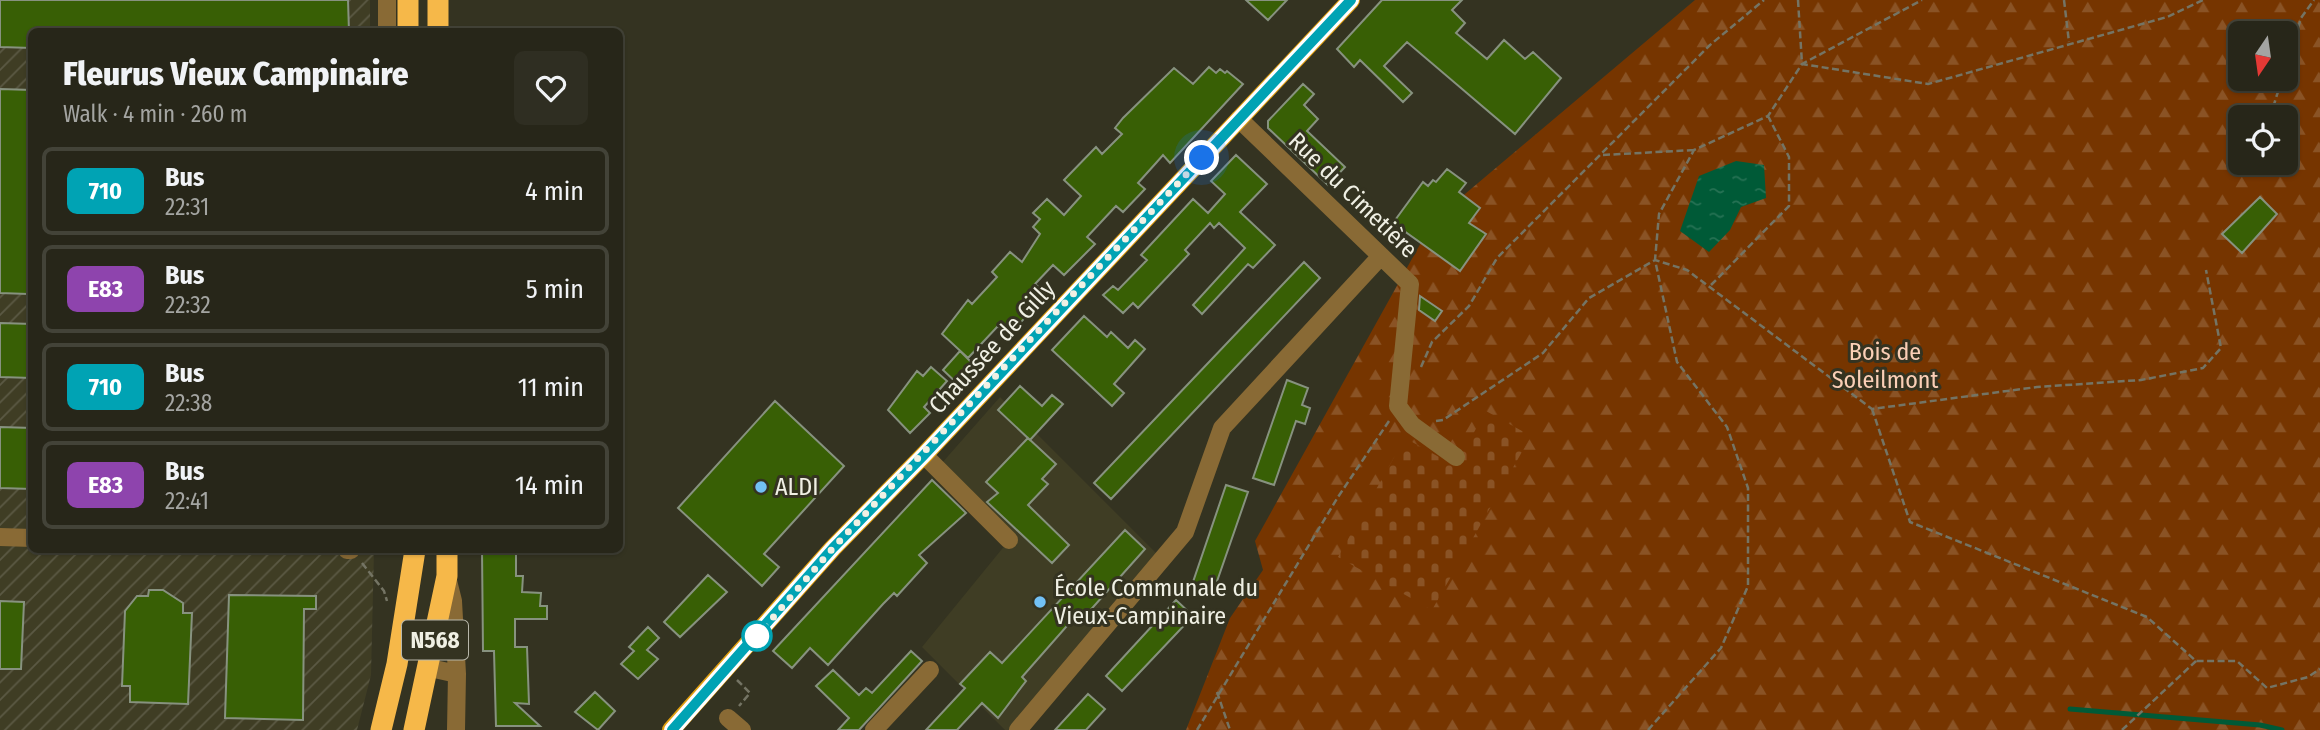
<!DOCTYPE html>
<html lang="en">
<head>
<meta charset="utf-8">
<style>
	:root { --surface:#272619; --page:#2f2e22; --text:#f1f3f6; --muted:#a4a5a2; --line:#434338 }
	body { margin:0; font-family:"Fira Sans Condensed",sans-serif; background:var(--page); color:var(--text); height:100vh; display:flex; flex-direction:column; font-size:26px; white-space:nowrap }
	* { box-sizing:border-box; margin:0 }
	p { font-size:23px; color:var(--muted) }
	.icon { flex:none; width:38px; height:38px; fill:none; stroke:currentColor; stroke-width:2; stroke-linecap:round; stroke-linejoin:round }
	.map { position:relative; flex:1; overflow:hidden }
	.side { position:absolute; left:28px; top:28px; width:595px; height:525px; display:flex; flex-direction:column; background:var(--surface); border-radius:10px; box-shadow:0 2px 5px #0004,0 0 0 2px var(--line) }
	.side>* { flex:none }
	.badge { padding:0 14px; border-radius:10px; font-size:24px; line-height:46px }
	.needle { width:46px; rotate:193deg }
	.fabs { position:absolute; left:2228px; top:21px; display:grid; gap:14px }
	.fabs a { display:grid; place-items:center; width:70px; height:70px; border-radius:10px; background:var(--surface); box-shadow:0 2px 5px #0004,0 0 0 2px var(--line); font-size:35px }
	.you { position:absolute; width:35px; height:35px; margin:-18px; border:5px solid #fff; border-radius:50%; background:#1a73e8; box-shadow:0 0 0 10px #1a73e833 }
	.map>.badge { position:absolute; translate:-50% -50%; box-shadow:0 0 0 4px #fff }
	.round { display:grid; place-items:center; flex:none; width:74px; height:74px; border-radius:10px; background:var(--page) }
	.overview { display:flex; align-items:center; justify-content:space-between; height:119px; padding:0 35px }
	h1 { font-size:33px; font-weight:800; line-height:52px }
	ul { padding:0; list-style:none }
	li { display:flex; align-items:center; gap:21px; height:88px; margin:0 14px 10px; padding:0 21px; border:4px solid var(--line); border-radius:10px }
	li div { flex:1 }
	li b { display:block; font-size:26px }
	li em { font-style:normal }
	li .badge { min-width:77px; font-weight:700; text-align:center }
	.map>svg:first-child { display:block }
</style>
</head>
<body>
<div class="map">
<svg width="2320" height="730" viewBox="0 0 2320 730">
	<defs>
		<pattern id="industrial-furrows" width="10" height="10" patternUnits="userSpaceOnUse" patternTransform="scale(1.75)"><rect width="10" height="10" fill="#3f3d24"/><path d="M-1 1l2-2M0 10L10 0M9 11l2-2" fill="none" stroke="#5b5944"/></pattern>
		<pattern id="forest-firs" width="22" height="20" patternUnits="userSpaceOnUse" patternTransform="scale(1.75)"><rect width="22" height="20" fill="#763500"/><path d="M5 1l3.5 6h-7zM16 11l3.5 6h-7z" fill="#8a5325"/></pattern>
		<pattern id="cemetery-stones" width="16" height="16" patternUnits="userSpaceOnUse" patternTransform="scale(1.75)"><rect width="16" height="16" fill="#763500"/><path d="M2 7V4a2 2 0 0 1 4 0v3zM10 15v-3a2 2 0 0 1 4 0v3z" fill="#8a5325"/></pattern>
		<pattern id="water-ripples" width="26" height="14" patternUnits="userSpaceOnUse" patternTransform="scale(1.75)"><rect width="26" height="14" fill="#005a37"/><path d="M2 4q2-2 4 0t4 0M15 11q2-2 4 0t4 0" fill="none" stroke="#267254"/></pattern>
	</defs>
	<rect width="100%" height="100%" fill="#343321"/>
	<path fill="#3f3d24" d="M 1000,397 L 1159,556 L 1014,730 L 1005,730 L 922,647 L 1006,544 L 934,472 Z"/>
	<path fill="url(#industrial-furrows)" d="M 0,0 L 370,0 L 370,31 L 32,32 L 32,550 L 374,550 L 371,675 L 357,730 L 0,730 Z"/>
	<path fill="url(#forest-firs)" fill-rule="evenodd" d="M 1695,0 L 2320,0 L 2320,730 L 1186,730 L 1230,618 L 1263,570 L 1255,541 L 1433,221 ZM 2240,33 L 2286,33 L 2286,79 L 2240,79 ZM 2240,117 L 2286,117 L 2286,163 L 2240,163 Z"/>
	<path fill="url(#cemetery-stones)" d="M 1486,411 L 1531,436 L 1432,610 L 1338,557 L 1405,438 L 1455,466 Z"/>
	<path fill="url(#water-ripples)" d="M 1736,161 L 1764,165 L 1766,198 L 1741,207 L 1730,230 L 1709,252 L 1680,231 L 1699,176 Z"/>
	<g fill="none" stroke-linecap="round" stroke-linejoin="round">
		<path stroke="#005a37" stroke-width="5" d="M 2070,709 L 2260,725 L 2282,730"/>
	</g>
	<path fill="#385f05" stroke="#87927f" stroke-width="2" d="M 0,0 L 348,0 L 349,32 L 32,32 L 32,48 L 0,47 Z
		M 1246,0 L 1287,0 L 1268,20 Z
		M 1382,0 L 1462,0 L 1452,10 L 1465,23 L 1456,33 L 1487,59 L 1504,40 L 1525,59 L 1533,52 L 1561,78 L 1515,134 L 1407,42 L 1384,66 L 1412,93 L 1403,102 L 1360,60 L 1354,67 L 1337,49 Z
		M 1209,67 L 1216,73 L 1220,69 L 1225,73 L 1227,71 L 1243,84 L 1170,163 L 1163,155 L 1156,163 L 1138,183 L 1145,189 L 1123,212 L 1116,206 L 1087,237 L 1095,244 L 1064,275 L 1053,265 L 1035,284 L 1047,294 L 1008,336 L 998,326 L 968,358 L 942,334 L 968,300 L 972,304 L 997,277 L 992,272 L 1010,252 L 1022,262 L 1040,234 L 1033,227 L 1040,219 L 1033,213 L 1047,199 L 1064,215 L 1081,196 L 1064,180 L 1096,147 L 1102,154 L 1122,134 L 1115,128 L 1123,118 L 1174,68 L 1193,84 Z
		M 1303,84 L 1314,94 L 1304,105 L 1318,119 L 1307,131 L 1345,167 L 1328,185 L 1268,128 L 1268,121 Z
		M 0,89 L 32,90 L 32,267 L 28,294 L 0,293 Z
		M 1236,155 L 1267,184 L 1240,212 L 1275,245 L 1253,268 L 1248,264 L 1202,314 L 1193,305 L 1245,248 L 1219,223 L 1214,228 L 1210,223 L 1185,250 L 1189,254 L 1138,308 L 1133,303 L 1123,313 L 1103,295 L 1113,286 L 1118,290 L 1147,260 L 1141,255 L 1193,199 L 1208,213 L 1225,194 L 1211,181 Z
		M 1447,169 L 1466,183 L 1459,192 L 1480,208 L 1469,223 L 1486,234 L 1460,271 L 1393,223 L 1423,182 L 1428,186 L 1433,180 L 1436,182 Z
		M 2260,197 L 2277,214 L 2242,253 L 2222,234 Z
		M 1304,262 L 1320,278 L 1111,499 L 1094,483 Z
		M 1420,296 L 1442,311 L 1435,321 L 1419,310 Z
		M 1084,316 L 1107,337 L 1111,332 L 1128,348 L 1135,340 L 1145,349 L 1114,384 L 1124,393 L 1112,406 L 1052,350 Z
		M 0,323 L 32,324 L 32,378 L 0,377 Z
		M 960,351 L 978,369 L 961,387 L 943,370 Z
		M 931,367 L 947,381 L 924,407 L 930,413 L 910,433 L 888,410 L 917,371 L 923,376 Z
		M 1287,380 L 1308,388 L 1302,405 L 1310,408 L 1305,424 L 1296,421 L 1274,485 L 1253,478 Z
		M 1020,386 L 1042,406 L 1052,395 L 1063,404 L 1030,440 L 998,410 Z
		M 775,401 L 844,466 L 764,554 L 779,567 L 762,586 L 678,508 Z
		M 0,427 L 32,428 L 32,489 L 0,488 Z
		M 1028,438 L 1056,464 L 1042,479 L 1048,484 L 1028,505 L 1069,545 L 1052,563 L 987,502 L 998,493 L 986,482 Z
		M 932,480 L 966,513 L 919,555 L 927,563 L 897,596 L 894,593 L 883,604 L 828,665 L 810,648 L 792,668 L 773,651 Z
		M 1226,485 L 1248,492 L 1214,590 L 1193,582 Z
		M 1125,530 L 1145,549 L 1078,624 L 1073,619 L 1022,677 L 1026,681 L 998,718 L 982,703 L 957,730 L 926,730 L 965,688 L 960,684 L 990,652 L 1002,663 Z
		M 482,550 L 516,550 L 516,576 L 523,576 L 522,592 L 541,593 L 540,606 L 547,606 L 547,619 L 515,619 L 515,647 L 527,647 L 529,704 L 515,703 L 540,726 L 496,726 L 494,651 L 483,651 Z
		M 708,575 L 727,592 L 680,637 L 664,622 Z
		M 149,590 L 163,590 L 183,603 L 183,613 L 192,613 L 188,704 L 130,702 L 130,686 L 122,686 L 125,611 L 137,596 L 148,596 Z
		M 229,595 L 316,596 L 316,609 L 304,609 L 303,720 L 225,718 Z
		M 1176,600 L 1193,616 L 1122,691 L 1106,676 Z
		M 0,601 L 24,602 L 21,669 L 0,669 Z
		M 648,627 L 659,638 L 647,650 L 658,659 L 638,679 L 621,664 L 634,651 L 629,647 Z
		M 911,651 L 922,661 L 859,730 L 838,730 L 849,718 L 816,686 L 833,670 L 859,695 L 866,688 L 872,693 Z
		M 595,692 L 615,711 L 598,730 L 575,712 Z
		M 1088,694 L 1105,709 L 1086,730 L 1055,730 Z"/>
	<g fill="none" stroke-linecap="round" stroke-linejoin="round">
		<path stroke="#747464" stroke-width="2.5" stroke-dasharray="7 3.5" stroke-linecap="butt" d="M 1798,0 L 1802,64 L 1928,84 L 2167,17 L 2203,0
			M 2064,0 L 2069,42
			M 2286,68 L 2301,18 L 2314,0
			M 2270,117 L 2282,79
			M 1603,155 L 1694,150
			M 1711,285 L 1789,206 L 1789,157 L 1768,116
			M 1421,367 L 1432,342 L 1469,306 L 1497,258 L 1710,45 L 1764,0
			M 1872,409 L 1910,522 L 2147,617 L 2196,661 L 2237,661 L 2267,688 L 2308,677 L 2320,669
			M 1436,421 L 1443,420 L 1543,353 L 1589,298 L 1655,260 L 1687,270 L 1872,409 L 2037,387 L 2141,380 L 2203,368 L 2221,348 L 2206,270
			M 362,563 L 384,591 L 387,601
			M 737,680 L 750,693 L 739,706
			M 1217,692 L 1230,730
			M 1197,730 L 1338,497 L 1389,421
			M 1648,730 L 1721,648 L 1748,586 L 1748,488 L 1727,427 L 1677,362 L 1655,260 L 1659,214 L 1694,150 L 1768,116 L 1802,64 L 1922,0
			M 2122,730 L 2196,661"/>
		<path stroke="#896a35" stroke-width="18" d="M 387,0 L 387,32
			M 1239,119 L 1410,284 L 1398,406 L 1412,425 L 1456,457
			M 924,455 L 1009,540
			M 0,537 L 32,538
			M 347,550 L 351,550
			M 430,668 L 457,674 L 453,601 L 447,577
			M 728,718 L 742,730
			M 456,730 L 457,674
			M 874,730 L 930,670
			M 1018,730 L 1185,532 L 1222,428 L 1381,256"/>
		<path stroke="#e09f10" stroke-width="18" d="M 671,730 L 833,548 L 924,455 L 1351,0"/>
		<path stroke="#f6b849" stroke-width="21" d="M 408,0 L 408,32
			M 438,0 L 438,32
			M 381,730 L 397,664 L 415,550
			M 414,730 L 447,576 L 447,550"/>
	</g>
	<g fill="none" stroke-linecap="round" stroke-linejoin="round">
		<defs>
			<path id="line" d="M 672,730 L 833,548 L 924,455 L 1351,0"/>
		</defs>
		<use href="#line" stroke="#fff" stroke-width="16"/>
		<use href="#line" stroke="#00a3b4" stroke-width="10"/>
		<path stroke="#f0f0e4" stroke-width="7" stroke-dasharray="0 12.6" d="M 757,636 L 833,548 L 1202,158"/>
	</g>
	<g fill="#72c1f5" stroke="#343321" stroke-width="2.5">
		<circle cx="761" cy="487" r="7"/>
		<circle cx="1040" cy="602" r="7"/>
	</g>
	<circle fill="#fff" stroke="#00a3b4" stroke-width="3.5" cx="757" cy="636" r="14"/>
	<g text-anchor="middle" stroke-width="6" stroke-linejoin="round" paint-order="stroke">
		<rect fill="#343321" stroke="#b8b7aa" stroke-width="2" x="402" y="620.5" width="66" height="39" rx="5"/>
		<g font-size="23" font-weight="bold" fill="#f0f0e4">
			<text x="435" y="648">N568</text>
		</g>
		<g font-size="24" fill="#f0f0e4" stroke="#343321">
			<text transform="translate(1353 195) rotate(44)" y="8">Rue du Cimetière</text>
			<text transform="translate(992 347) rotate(-47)" y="8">Chaussée de Gilly</text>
		</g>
		<g font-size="24" fill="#facfb6" stroke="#343321">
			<text x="1885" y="360">Bois de<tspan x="1885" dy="28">Soleilmont</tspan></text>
		</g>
		<g font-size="24" fill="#f0f0e4" stroke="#343321" text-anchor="start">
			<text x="775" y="495">ALDI</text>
			<text x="1054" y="596">École Communale du<tspan x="1054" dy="28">Vieux-Campinaire</tspan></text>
		</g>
	</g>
</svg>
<div class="fabs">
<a><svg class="needle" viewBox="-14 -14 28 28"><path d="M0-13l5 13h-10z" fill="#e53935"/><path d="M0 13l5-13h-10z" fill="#a4a5a2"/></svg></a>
<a><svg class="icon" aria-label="locate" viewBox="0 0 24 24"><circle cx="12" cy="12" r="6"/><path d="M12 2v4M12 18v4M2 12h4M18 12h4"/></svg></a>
</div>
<div class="you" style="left:1202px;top:158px"></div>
<section class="side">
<div class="overview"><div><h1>Fleurus Vieux Campinaire</h1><p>Walk · 4 min · 260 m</p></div><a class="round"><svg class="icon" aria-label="heart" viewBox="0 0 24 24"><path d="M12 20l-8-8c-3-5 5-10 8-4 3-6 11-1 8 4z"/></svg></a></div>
<ul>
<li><span class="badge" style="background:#00a3b4;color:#fff">710</span><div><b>Bus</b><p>22:31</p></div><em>4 min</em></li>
<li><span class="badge" style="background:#8e44ad;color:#fff">E83</span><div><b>Bus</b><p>22:32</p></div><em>5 min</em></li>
<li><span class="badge" style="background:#00a3b4;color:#fff">710</span><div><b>Bus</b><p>22:38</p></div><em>11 min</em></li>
<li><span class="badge" style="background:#8e44ad;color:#fff">E83</span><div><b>Bus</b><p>22:41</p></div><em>14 min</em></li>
</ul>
</section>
</div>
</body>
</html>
